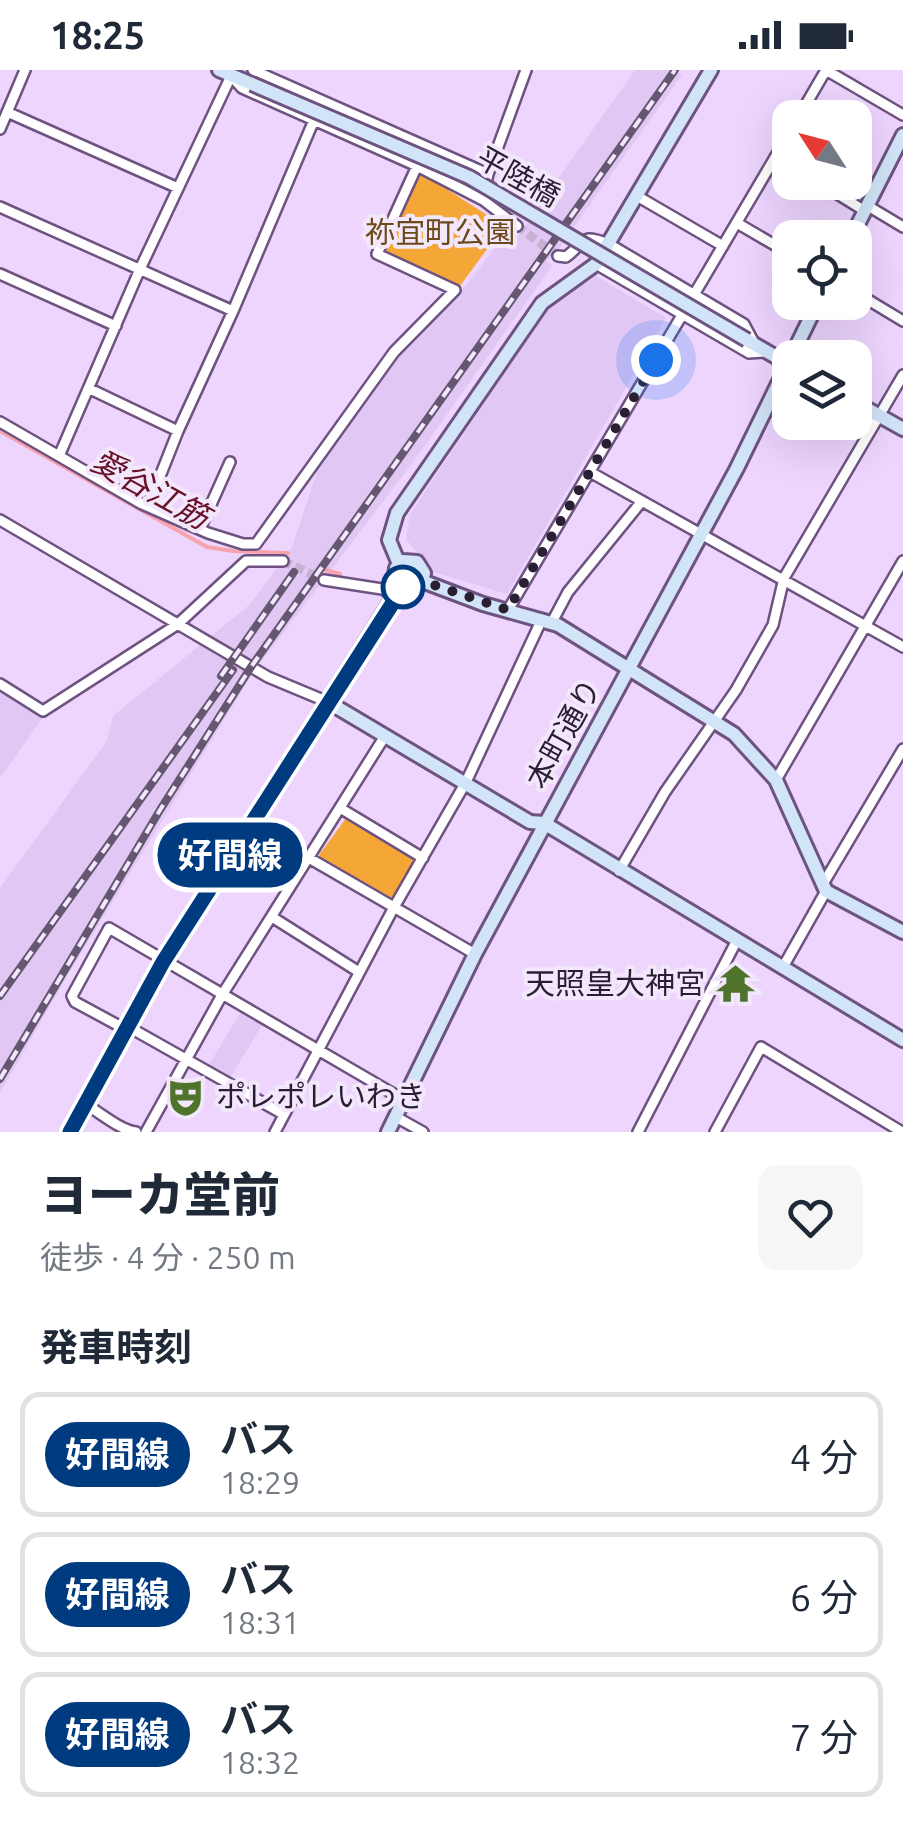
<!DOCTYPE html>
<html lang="ja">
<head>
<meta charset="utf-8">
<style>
	:root { --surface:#fff; --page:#f6f6f7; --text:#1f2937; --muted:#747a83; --line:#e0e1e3 }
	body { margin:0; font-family:Ubuntu,"Noto Sans JP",sans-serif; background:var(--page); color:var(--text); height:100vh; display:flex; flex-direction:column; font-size:38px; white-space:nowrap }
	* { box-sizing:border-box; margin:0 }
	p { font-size:32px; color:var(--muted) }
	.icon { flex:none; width:55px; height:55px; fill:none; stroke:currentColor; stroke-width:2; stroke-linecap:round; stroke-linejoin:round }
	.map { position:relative; height:1062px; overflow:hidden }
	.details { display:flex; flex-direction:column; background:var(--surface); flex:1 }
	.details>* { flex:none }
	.badge { padding:0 20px; border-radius:32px; font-size:35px; line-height:65px }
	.needle { width:65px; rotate:306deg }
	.fabs { position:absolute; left:772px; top:30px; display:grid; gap:20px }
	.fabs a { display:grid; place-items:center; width:100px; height:100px; border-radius:20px; background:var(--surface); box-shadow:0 10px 40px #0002; font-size:50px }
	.you { position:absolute; width:50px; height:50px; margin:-25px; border:8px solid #fff; border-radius:50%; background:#1a73e8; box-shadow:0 0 0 15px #1a73e833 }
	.map>.badge { position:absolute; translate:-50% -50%; box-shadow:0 0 0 5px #fff }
	h2 { padding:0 40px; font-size:38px; line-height:90px }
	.round { display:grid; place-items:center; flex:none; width:105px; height:105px; border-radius:20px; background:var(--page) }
	.head { display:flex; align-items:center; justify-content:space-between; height:170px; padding:0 40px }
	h1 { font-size:48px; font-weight:800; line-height:75px }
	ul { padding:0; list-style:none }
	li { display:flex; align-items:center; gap:30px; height:125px; margin:0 20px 15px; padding:0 20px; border:5px solid var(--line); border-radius:20px }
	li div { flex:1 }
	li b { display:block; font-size:38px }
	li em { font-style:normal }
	li .badge { min-width:110px; font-weight:700; text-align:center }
	.status { display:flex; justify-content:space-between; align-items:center; height:70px; padding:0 50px; background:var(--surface); direction:ltr }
	.status svg { height:28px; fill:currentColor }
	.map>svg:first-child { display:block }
</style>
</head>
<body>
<div class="status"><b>18:25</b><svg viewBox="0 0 49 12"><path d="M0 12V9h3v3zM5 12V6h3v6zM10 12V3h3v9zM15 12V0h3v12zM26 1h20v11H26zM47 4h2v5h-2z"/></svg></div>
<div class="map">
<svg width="903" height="1062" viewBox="0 0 903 1062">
	<rect width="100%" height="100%" fill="#edd5fe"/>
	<path fill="#e1c7f4" d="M 635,0 L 675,0 L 682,5 L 557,181 L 546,191 L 552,196 L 411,395 L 254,601 L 67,906 L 0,1023 L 0,818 L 107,671 L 113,646 L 247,537 L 258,524 L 292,477 L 319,396 L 391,294 L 467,214 L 507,162 L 517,167 Z
		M 596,206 L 666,248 L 507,524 L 433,502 L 406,469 L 410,444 L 548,238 Z
		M 0,621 L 44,646 L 0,708 Z
		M 242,940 L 264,952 L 228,1011 L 207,998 Z"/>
	<path fill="#f4a636" d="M 417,100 L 504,156 L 457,220 L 390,188 L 383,174 Z
		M 347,747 L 413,787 L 414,792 L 392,828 L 387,830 L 320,789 L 319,785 Z"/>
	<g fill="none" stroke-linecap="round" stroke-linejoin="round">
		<path stroke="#f7a2ad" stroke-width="4" d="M 0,361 L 207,477 L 233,481 L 288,483
			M 326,500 L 340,504"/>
		<path stroke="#c6b1d5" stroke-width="9" stroke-dasharray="9 4.5" stroke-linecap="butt" d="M 517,156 L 558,186
			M 283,491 L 324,510"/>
		<defs>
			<path id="street" d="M 826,0 L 903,45
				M 7,42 L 178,118
				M 798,48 L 826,0
				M 0,59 L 25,0
				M 775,87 L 790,96
				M 488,104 L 526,0
				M 818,112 L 865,141
				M 637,126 L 723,176
				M 483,130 L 517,156
				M 868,136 L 903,157
				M 0,137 L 233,241
				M 737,153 L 790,184
				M 558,186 L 566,187 C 587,171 580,163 609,174 L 744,254 L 753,271
				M 596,194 L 749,283 L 764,282
				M 0,204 L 116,256
				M 855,222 L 903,251
				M 90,319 L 178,361
				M 0,352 L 142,434 L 208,463 L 243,474 L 256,474 L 394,282 L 455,220 L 377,184 L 417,96
				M 59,386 L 140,199 L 231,6 L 242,18 L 417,96 L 483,130 L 488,104 L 253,0
				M 590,402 L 903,577
				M 149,434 L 178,361 L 233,241 L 314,50
				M 0,450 L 268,607 L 328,632
				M 200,459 L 230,392
				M 324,510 L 382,519 L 396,526
				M 508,540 L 790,62
				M 552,552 L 568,522 L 642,431
				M 0,614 L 43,641 L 178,554 L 246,491 L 283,491
				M 776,710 L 903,491
				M 340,738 L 423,788
				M 250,754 L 475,884
				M 619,801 L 665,722 L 736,620 L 773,555 L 784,508 L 903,305
				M 823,814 L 903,679
				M 272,847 L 359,902
				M 783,897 L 826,821
				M 127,956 L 283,1044
				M 125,959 L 75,932 L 72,926 L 109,858 L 404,1030
				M 85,1034 C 101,1043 120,1060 136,1062
				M 396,1047 L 423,1062
				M 146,1062 L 222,925 L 385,666
				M 275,1062 L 393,839 L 466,712 L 542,549
				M 638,1062 L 737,870
				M 715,1062 L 761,977 L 902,1062"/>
			<path id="secondary" d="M 219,0 L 252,14
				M 851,168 L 903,65
				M 747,270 L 790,295
				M 855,332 L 903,359
				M 399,494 L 389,470 L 397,443 L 542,233 L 596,194 L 711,0
				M 422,511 L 483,534 L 558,555 L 734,664 L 776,710 L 826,821 L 903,862
				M 328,632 L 530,752 L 544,753 L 903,970
				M 70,1062 L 163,891 L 390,533 L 403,517 L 415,517 L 422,511 L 424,503 L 417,492 L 403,491 L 396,498 L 395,508 L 403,517
				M 388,1062 L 475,884 L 737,398 L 818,232"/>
		</defs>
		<use href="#street" stroke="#6e5380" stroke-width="14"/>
		<use href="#secondary" stroke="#6e5380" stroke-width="18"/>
		<use href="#street" stroke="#fff" stroke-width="9"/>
		<use href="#secondary" stroke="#d1e4f8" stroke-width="12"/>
		<defs>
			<path id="rail" d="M 221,606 L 294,502
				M 0,926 L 233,600
				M 0,1009 L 160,740 L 251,597 L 675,0"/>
		</defs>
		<use href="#rail" stroke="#665771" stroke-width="8"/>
		<use href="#rail" stroke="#f3e7fc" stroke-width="4" stroke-dasharray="11" stroke-linecap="butt"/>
		<defs>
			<path id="secondary-bridge" d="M 252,14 L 469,107 L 747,270"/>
		</defs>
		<use href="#secondary-bridge" stroke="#6e5380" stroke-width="18" stroke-linecap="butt"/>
		<use href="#secondary-bridge" stroke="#d1e4f8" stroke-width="12"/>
	</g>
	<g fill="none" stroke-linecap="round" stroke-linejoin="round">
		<defs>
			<path id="line" d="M 70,1062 L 163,892 L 403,517"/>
		</defs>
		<use href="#line" stroke="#fff" stroke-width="22"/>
		<use href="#line" stroke="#003b80" stroke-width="15"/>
		<path stroke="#2a1f32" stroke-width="10" stroke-dasharray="0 18" d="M 403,517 L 415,518 L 422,511 L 508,540 L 656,290"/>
	</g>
	<defs>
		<symbol id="temple-bare" viewBox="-9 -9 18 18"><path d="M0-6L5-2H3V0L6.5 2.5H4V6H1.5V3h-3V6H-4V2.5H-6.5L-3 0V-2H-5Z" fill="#50732c" stroke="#f3e7fc" stroke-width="2.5" paint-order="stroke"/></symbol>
		<symbol id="theatre-bare" viewBox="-9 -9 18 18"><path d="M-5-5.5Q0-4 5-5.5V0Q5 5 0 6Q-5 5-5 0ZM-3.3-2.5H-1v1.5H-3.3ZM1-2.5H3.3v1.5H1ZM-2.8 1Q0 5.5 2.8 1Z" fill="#50732c" stroke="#f3e7fc" stroke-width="2.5" paint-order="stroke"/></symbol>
	</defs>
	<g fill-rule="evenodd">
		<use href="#temple-bare" x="708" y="886" width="55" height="55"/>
		<use href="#theatre-bare" x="158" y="1000" width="55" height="55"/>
	</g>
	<circle fill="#fff" stroke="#003b80" stroke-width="5" cx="403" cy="517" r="20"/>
	<g text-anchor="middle" stroke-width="8" stroke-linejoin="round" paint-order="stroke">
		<g font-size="30" fill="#2a1f32" stroke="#f3e7fc">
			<text transform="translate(518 107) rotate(29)" y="10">平陸橋</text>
			<text transform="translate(564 664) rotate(-61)" y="10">本町通り</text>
		</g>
		<g font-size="30" fill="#6c4919" stroke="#f3e7fc">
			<text x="440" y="173">祢宜町公園</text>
		</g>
		<g font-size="30" fill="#2a1f32" stroke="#f3e7fc" text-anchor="end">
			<text x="705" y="924">天照皇大神宮</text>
			<text x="216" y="1037" text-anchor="start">ポレポレいわき</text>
		</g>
		<g font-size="32" font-style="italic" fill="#681229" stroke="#f3e7fc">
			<text transform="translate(150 419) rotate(29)" y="11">愛谷江筋</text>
		</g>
	</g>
</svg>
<div class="fabs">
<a><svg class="needle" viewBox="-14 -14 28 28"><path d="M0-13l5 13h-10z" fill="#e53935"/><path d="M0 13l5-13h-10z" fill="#747a83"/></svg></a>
<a><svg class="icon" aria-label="locate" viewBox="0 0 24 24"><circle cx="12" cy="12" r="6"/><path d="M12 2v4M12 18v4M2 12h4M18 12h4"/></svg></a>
<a><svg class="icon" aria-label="layers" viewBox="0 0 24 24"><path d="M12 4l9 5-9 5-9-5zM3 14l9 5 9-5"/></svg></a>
</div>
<div class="you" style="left:656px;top:290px"></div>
<b class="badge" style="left:230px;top:785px;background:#003b80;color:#fff">好間線</b>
</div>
<section class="details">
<div class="head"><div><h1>ヨーカ堂前</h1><p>徒歩 · 4 分 · 250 m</p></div><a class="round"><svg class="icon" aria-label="heart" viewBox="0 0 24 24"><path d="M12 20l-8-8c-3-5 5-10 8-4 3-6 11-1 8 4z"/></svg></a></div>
<h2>発車時刻</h2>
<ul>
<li><span class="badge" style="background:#003b80;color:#fff">好間線</span><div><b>バス</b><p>18:29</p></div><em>4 分</em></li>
<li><span class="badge" style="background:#003b80;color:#fff">好間線</span><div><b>バス</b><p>18:31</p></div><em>6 分</em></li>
<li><span class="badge" style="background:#003b80;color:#fff">好間線</span><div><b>バス</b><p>18:32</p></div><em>7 分</em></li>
</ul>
</section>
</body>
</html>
